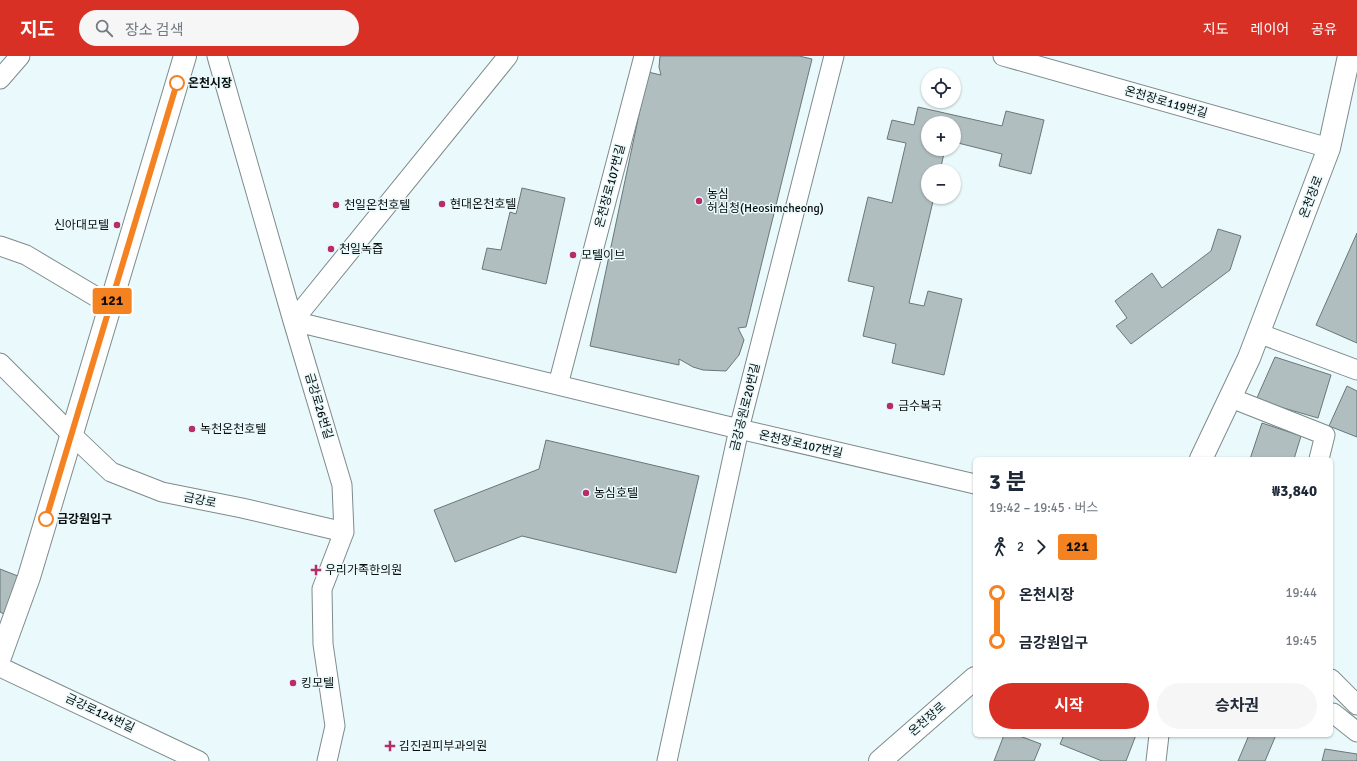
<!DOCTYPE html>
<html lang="ko">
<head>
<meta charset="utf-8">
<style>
	:root { --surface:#fff; --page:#f6f6f7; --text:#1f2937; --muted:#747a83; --accent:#d93025 }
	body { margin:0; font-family:Signika,"Noto Sans KR",sans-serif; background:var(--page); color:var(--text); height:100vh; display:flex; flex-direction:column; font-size:15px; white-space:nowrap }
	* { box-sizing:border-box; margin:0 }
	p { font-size:13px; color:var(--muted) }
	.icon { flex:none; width:22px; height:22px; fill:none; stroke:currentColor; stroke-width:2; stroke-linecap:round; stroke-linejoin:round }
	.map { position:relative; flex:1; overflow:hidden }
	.side { position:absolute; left:973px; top:401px; width:360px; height:280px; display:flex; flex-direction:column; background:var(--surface); border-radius:6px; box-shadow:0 1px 3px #0004 }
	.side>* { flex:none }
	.badge { padding:0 8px; border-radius:3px; font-size:14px; line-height:26px }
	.buttons { position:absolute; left:921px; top:12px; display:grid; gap:8px }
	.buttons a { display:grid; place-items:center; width:40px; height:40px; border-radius:50%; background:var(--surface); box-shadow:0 1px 3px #0004; font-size:20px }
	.map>.badge { position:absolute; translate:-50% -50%; box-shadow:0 0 0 2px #fff }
	.legs { display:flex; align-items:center; gap:6px; height:44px; padding:0 16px; font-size:13px }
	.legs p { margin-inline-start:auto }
	.overview { display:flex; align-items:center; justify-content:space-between; height:68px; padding:0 16px }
	h1 { font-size:22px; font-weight:700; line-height:30px }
	.cta { display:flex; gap:8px; margin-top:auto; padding:8px 16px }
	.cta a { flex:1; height:46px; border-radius:24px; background:var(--accent); color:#fff; font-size:16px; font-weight:700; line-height:46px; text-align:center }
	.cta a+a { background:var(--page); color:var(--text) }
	ul { padding:0 16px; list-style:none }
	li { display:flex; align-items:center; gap:14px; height:48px; font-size:15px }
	li i { display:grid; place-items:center; width:6px; height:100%; margin:0 5px; background:currentColor }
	li i::after { content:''; width:10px; height:10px; margin:-5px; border:3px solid; border-radius:50%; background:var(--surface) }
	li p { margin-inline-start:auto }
	li:first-child i { background:linear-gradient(#0000 50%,currentColor 0) }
	li:last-child i { background:linear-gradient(currentColor 50%,#0000 0) }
	header { display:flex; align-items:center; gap:24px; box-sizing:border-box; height:56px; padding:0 20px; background:var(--accent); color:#fff }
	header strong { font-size:19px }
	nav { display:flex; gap:22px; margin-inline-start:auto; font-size:14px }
	.search { width:280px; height:36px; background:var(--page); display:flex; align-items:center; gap:10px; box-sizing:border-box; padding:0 14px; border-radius:22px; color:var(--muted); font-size:15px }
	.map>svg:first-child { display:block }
</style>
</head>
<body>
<header>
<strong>지도</strong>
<div class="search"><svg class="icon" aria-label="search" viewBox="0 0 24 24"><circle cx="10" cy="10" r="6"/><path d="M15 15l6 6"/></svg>장소 검색</div>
<nav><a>지도</a><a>레이어</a><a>공유</a></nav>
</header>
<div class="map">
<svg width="1357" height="705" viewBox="0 0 1357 705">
	<rect width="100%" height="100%" fill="#eaf9fb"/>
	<path fill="#b0bec0" stroke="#6a7779" d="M 660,0 L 799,0 L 812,3 L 746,271 L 738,272 L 744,284 L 739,299 L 726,315 L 703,314 L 693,311 L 679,303 L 679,309 L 590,290 L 648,16 L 661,19 L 659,11 Z
		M 918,51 L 1002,70 L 1006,55 L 1044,64 L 1031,118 L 999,110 L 1002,98 L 954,86 L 954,67 L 928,67 L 928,93 L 945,93 L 940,115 L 928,115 L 928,141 L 934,141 L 909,247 L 924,250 L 928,235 L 962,243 L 944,319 L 892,307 L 896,288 L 863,280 L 874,231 L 848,225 L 868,141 L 892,147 L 906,87 L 887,83 L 892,64 L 914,69 Z
		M 522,132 L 565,142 L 546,228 L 482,213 L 487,192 L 501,194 L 510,156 L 516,158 Z
		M 1218,173 L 1241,180 L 1230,214 L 1131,288 L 1116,270 L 1127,262 L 1115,245 L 1152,217 L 1162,232 L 1211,195 Z
		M 1357,177 L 1357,287 L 1316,269 Z
		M 1275,301 L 1331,319 L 1318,362 L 1256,344 Z
		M 1347,330 L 1357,335 L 1357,381 L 1329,370 Z
		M 1262,367 L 1301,380 L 1294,403 L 1250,403 Z
		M 546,384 L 699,420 L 676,517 L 522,480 L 455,506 L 434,454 L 539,413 Z
		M 0,513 L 23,522 L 8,560 L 0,556 Z
		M 1004,679 L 1017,679 L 1041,688 L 1034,705 L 994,705 Z
		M 1064,679 L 1136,679 L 1126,705 L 1102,705 L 1060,688 Z
		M 1249,679 L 1276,679 L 1265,705 L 1238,705 Z
		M 1325,693 L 1357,698 L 1357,705 L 1322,705 Z"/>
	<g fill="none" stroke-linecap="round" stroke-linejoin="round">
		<defs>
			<path id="street" d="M 217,0 L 293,265 L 342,429 L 344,476 L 322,533 L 323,588 L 335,670 L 327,705
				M 508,0 L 293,265 L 739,373 L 975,428
				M 1003,0 L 1329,92
				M 0,23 L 20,0
				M 0,190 L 26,199 L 110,249
				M 1258,277 L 1357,314
				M 0,307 L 72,379 L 111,416 L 162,436 L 242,452 L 344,476
				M 558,329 L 644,0
				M 1231,342 L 1325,379 L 1319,403
				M 0,611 L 199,705
				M 1331,623 L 1357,649
				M 1331,657 L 1333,657 L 1357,676
				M 667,705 L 739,373 L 834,0
				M 1156,705 L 1159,679"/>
			<path id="secondary" d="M 1201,403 L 1249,302 L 1329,92 L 1349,0
				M 0,601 L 29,521 L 185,0
				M 880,705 L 975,622"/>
		</defs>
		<use href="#street" stroke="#7e8b8d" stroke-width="21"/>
		<use href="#secondary" stroke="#7e8b8d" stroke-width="24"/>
		<use href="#street" stroke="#fff" stroke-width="19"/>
		<use href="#secondary" stroke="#fff" stroke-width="22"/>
	</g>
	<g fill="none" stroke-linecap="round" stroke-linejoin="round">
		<defs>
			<path id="line-1" d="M 46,463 L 177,27"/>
		</defs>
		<use href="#line-1" stroke="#fff" stroke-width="9"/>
		<use href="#line-1" stroke="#f58220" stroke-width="6"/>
	</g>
	<g fill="#fff" stroke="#f58220" stroke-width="2">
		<circle cx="177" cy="27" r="7"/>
		<circle cx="46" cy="463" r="7"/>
	</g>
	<g fill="#b72d68" stroke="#eaf9fb" stroke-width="1.5">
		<circle cx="699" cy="145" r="4"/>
		<circle cx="442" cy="148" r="4"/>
		<circle cx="336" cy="149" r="4"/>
		<circle cx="117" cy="169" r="4"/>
		<circle cx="331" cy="193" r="4"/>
		<circle cx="573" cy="199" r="4"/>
		<circle cx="890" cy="350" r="4"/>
		<circle cx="192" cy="373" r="4"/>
		<circle cx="586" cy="437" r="4"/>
		<path d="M314 508h4v4h4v4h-4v4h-4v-4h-4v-4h4z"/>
		<circle cx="293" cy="627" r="4"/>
		<path d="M388 684h4v4h4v4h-4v4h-4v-4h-4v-4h4z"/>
	</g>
	<g text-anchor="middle" stroke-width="3" stroke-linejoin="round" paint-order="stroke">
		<g font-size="12" font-weight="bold" fill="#090e0e" stroke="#eaf9fb" text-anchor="start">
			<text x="188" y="31">온천시장</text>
			<text x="57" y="467">금강원입구</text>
		</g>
		<g font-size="12" fill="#090e0e" stroke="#eaf9fb">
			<text transform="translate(1166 46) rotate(16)" y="4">온천장로119번길</text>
			<text transform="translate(610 130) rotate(-75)" y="4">온천장로107번길</text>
			<text transform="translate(1311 141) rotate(-69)" y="4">온천장로</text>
			<text transform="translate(319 350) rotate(73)" y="4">금강로26번길</text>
			<text transform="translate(745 351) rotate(-76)" y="4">금강공원로20번길</text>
			<text transform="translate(801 388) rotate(13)" y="4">온천장로107번길</text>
			<text transform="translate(200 444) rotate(12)" y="4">금강로</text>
			<text transform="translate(100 657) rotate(25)" y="4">금강로124번길</text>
			<text transform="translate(927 663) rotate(-41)" y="4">온천장로</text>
		</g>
		<g font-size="12" fill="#090e0e" stroke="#eaf9fb" text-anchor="start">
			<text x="707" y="142">농심<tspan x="707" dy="14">허심청(Heosimcheong)</tspan></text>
			<text x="450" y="152">현대온천호텔</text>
			<text x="344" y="153">천일온천호텔</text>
			<text x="109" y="173" text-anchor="end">신아대모텔</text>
			<text x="339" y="197">천일녹즙</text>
			<text x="581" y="203">모텔이브</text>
			<text x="898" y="354">금수복국</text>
			<text x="200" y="377">녹천온천호텔</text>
			<text x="594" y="441">농심호텔</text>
			<text x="325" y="518">우리가족한의원</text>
			<text x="301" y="631">킹모텔</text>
			<text x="399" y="694">김진권피부과의원</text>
		</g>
	</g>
</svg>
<div class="buttons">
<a><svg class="icon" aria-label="locate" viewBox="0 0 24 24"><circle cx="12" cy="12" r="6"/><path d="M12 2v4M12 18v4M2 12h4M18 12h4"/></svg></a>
<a>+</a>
<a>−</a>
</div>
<b class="badge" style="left:112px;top:245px;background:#f58220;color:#111">121</b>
<section class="side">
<div class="overview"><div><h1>3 분</h1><p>19:42 – 19:45 · 버스</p></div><b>₩3,840</b></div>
<div class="legs"><svg class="icon" aria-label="walk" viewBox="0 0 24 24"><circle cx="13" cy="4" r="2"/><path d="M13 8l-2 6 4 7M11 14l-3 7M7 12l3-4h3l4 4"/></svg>2<svg class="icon" aria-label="forward" viewBox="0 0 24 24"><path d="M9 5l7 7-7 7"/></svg><b class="badge" style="background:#f58220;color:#111">121</b></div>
<ul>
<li><i style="color:#f58220"></i><b>온천시장</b><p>19:44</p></li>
<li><i style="color:#f58220"></i><b>금강원입구</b><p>19:45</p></li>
</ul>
<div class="cta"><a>시작</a><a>승차권</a></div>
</section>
</div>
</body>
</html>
